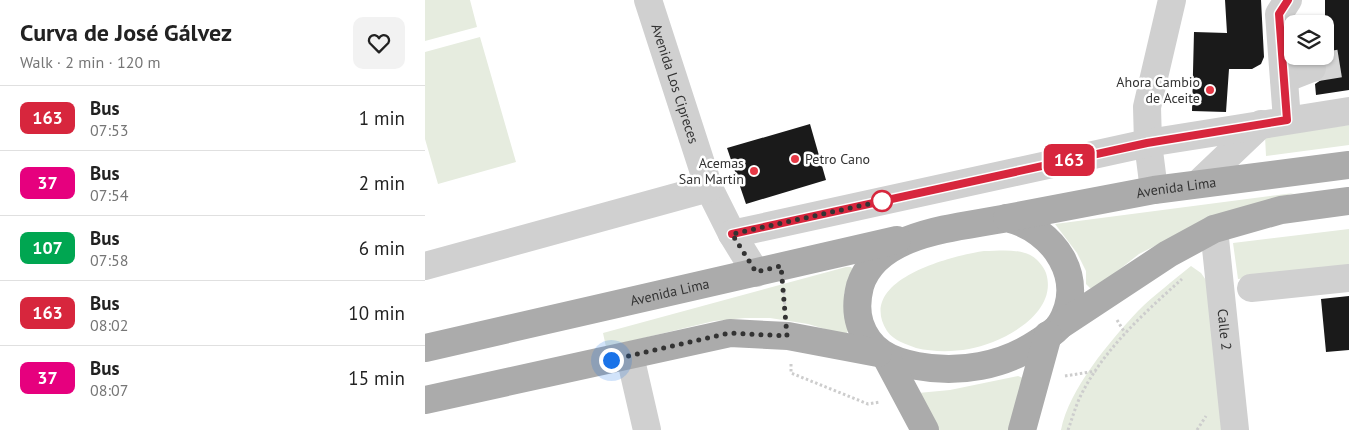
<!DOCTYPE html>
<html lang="en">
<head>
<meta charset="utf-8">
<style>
	:root { --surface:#fff; --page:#f2f2f2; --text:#222; --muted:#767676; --line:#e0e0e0 }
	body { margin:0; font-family:"PT Sans",sans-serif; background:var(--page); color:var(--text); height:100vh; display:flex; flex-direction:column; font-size:19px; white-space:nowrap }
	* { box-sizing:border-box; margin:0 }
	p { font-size:16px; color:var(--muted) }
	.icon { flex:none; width:28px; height:28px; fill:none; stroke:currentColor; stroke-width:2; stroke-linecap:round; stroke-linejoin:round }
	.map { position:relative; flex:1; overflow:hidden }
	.side { display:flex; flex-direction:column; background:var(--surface); width:425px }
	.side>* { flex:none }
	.badge { padding:0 10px; border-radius:8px; font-size:18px; line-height:32px }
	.tools { position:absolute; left:859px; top:15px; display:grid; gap:10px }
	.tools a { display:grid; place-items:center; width:50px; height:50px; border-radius:10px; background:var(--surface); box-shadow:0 1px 4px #0004; font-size:25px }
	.you { position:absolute; width:25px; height:25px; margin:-12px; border:4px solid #fff; border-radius:50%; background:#1a73e8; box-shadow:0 0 0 8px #1a73e833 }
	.map>.badge { position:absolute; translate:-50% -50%; box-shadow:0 0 0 2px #fff }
	.round { display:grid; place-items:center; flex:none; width:52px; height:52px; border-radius:10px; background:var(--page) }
	.summary { display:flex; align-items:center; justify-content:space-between; height:85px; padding:0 20px }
	h1 { font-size:24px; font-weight:600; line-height:38px }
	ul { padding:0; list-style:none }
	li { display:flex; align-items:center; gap:15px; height:65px; padding:0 20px; border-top:1px solid var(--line) }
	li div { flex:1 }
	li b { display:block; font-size:19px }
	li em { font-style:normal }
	li .badge { min-width:55px; font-weight:700; text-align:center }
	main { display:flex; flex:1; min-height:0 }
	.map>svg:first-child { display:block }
</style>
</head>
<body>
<main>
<section class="side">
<div class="summary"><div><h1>Curva de José Gálvez</h1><p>Walk · 2 min · 120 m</p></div><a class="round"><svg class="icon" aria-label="heart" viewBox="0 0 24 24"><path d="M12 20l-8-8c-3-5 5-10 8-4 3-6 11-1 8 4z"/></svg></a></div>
<ul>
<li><span class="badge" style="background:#d7263d;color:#fff">163</span><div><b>Bus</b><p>07:53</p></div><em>1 min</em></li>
<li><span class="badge" style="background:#e6007e;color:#fff">37</span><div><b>Bus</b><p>07:54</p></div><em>2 min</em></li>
<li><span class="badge" style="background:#00a651;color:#fff">107</span><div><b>Bus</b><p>07:58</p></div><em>6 min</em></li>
<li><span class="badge" style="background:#d7263d;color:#fff">163</span><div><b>Bus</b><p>08:02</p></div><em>10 min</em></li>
<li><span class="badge" style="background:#e6007e;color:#fff">37</span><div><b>Bus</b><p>08:07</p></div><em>15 min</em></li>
</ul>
</section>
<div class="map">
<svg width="924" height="430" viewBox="0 0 924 430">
	<rect width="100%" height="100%" fill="#fff"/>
	<path fill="#e6ecdf" d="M 0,0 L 45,0 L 52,27 L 0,41 Z
		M 55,37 L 91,162 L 13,184 L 0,139 L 0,52 Z
		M 924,125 L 924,145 L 841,156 L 840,136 Z
		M 869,193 L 779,221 L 714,254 L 672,287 L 665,288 L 661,284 L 661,271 L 652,253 L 630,224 Z
		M 924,229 L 924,265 L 813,279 L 808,243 Z
		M 559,251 C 572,251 587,249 600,253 C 609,255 618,265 621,273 C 634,314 577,343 544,349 C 527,352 508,352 491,348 C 481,344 469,341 462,331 C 430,280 526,256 559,251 Z
		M 766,266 L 776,273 L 783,283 L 797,430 L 636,430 C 644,389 685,341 713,311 C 729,295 748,281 766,266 Z
		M 421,267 L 426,267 L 428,270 L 419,294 L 419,309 L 424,330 L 420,335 L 383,324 L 345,318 L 320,318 L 289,321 L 181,347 L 178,333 Z
		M 593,376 L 598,378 L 585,430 L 513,430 L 493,393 L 525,390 Z"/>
	<path fill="#1a1a1a" d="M 800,0 L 836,0 L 839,57 L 836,64 L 827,69 L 804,69 L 801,112 L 767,111 L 769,32 L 802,33 Z
		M 900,0 L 924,0 L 924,90 L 891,95 L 890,84 L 899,78 L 902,70 L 902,63 L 897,56 L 900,56 Z
		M 385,124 L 401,180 L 321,204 L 302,148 Z
		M 924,296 L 924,350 L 901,352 L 896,299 Z"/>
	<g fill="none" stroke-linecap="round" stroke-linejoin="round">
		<path stroke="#d6d6d6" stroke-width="28" stroke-dasharray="28 14" stroke-linecap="butt" d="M 887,68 L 924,62"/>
		<path stroke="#cdcdcd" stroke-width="3" stroke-dasharray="2.5 2.5" stroke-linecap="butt" d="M 359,292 L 360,311
			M 692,320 L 700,333
			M 366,364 L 366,373 L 443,404 L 455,402
			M 640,376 L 671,371
			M 643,430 C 647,419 650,408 655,397 C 678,350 718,314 757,279
			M 772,430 L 781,416"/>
		<g stroke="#d0d0d0" stroke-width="28">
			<path id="s1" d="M 223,0 L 284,188 L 307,234 L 331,273"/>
			<path d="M 859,79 L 887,68"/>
			<path d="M 862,120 L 854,14 L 863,0"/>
			<path d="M 773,184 L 836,124"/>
			<path d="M 729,190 L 723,143 L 722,107 L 747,0"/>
			<path id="s2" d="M 789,229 L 810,430"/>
			<path d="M 307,234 L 723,143 L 924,111"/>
			<path d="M 0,266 L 284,188"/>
			<path d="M 826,288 L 924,278"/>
			<path d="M 205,356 L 222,430"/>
		</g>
		<g stroke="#ababab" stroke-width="28">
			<path d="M 582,218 C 629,229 663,279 635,325 C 630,332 621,337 614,342 C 578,366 534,374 492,366 C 465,361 444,351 435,324 C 431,312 432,298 435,286 C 452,231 534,228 582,218 Z"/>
			<path id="s3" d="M 582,218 L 729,190 L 924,165"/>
			<path d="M 634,326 L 743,254 L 789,229 L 856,210 L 924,201"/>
			<path id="s4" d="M 0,348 L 472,240"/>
			<path d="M 461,357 L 500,430"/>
			<path d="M 0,400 L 305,333 L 363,336 L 453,353"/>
			<path d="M 597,430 L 623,335"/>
		</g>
	</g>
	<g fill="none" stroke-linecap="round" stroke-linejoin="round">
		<defs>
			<path id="line" d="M 307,234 L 722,143 L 862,120 L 854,14 L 863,0"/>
		</defs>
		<use href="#line" stroke="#fff" stroke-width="11"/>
		<use href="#line" stroke="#d7263d" stroke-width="8"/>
		<path stroke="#333" stroke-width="5" stroke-dasharray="0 9" d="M 186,360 L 305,333 L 362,336 L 356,266 L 331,272 L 307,234 L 457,201"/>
	</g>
	<g fill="#e63946" stroke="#fff" stroke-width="2">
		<circle cx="785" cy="90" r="5"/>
		<circle cx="370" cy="159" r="5"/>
		<circle cx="329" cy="171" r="5"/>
	</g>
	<circle fill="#fff" stroke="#d7263d" stroke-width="2.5" cx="457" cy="201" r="10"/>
	<g text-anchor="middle" stroke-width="5" stroke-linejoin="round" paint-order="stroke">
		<g font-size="14" fill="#333" stroke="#fff" text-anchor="end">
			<text x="775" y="87">Ahora Cambio<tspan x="775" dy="16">de Aceite</tspan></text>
			<text x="380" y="164" text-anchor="start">Petro Cano</text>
			<text x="319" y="168">Acemas<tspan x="319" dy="16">San Martin</tspan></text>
		</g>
		<g font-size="14" fill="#333" stroke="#fff">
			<text dy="5" stroke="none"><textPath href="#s1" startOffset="88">Avenida Los Cipreces</textPath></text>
			<text dy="5" stroke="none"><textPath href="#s3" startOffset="172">Avenida Lima</textPath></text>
			<text dy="5" stroke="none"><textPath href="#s4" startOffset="251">Avenida Lima</textPath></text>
			<text dy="5" stroke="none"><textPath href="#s2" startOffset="101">Calle 2</textPath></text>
		</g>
	</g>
</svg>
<div class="tools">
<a><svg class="icon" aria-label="layers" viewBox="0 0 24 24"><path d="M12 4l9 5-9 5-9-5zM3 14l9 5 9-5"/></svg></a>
</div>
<div class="you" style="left:186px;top:360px"></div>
<b class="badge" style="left:644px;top:160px;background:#d7263d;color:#fff">163</b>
</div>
</main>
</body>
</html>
